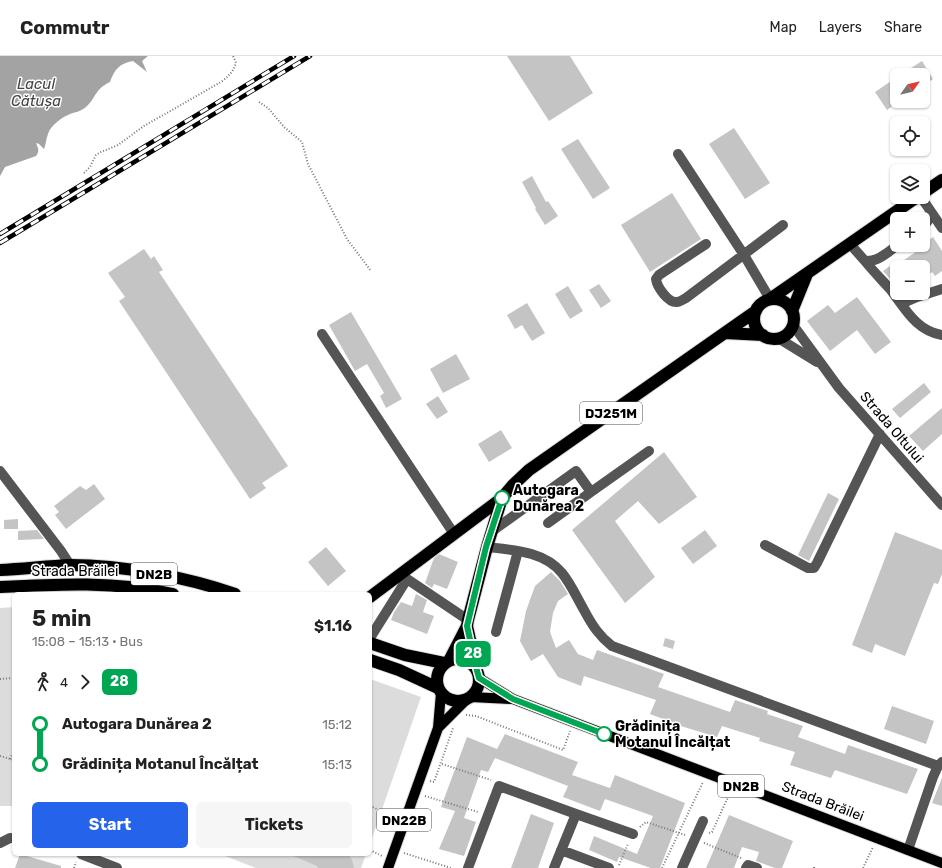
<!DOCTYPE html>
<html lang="en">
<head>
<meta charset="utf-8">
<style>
	:root { --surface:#fff; --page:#f6f6f6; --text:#222; --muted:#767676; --line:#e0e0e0; --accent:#2563eb }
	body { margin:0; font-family:Rubik,sans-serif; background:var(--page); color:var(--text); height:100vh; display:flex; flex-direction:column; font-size:15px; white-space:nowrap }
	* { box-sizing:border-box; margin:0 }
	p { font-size:13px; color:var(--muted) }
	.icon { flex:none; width:22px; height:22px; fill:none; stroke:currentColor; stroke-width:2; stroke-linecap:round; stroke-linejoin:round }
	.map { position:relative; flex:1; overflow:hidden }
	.side { position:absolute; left:12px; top:536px; width:360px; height:264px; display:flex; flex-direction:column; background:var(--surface); border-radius:6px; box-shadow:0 1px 3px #0004 }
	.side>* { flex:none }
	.badge { padding:0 8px; border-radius:6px; font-size:14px; line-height:26px }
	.needle { width:26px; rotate:56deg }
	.fabs { position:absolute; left:890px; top:12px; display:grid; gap:8px }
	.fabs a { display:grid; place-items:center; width:40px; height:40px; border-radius:6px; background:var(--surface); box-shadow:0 1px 3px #0004; font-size:20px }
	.map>.badge { position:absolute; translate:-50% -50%; box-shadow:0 0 0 2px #fff }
	.legs { display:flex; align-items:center; gap:6px; height:44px; padding:0 20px; font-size:13px }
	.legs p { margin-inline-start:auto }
	.overview { display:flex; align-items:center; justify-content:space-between; height:68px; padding:0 20px }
	h1 { font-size:22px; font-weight:700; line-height:30px }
	.cta { display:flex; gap:8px; margin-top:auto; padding:8px 20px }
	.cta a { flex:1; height:46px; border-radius:6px; background:var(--accent); color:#fff; font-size:16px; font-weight:700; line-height:46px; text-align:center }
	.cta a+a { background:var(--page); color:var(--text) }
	ul { padding:0 20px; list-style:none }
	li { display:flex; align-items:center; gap:14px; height:40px; font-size:15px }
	li i { display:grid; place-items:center; width:6px; height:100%; margin:0 5px; background:currentColor }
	li i::after { content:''; width:10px; height:10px; margin:-5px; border:3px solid; border-radius:50%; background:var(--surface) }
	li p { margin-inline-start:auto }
	li:first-child i { background:linear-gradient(#0000 50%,currentColor 0) }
	li:last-child i { background:linear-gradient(currentColor 50%,#0000 0) }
	header { display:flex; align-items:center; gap:24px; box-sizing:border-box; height:56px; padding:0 20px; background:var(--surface); border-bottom:1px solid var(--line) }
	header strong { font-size:19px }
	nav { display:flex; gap:22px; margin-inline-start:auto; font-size:14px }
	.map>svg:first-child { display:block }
</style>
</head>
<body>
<header>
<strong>Commutr</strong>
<nav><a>Map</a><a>Layers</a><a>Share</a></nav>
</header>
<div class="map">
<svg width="942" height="812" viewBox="0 0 942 812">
	<rect width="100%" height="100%" fill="#fff"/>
	<path fill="#dcdcdc" d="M 14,551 L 14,750 L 0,750 L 0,552 Z
		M 370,623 L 421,641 L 370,788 Z
		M 220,798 L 366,798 L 361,812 L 256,812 Z"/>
	<path fill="#a3a3a3" d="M 0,0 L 148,0 L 142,5 L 147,16 L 133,5 C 120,7 114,14 110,26 C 95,33 97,40 87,50 C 82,55 76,56 70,58 C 62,61 50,70 48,78 C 46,83 46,88 44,93 L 39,88 L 36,87 C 38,92 40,95 36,100 L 5,111 L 0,120 Z"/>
	<path fill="#c4c4c4" d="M 507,0 L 570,0 L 593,37 L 549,65 Z
		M 922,5 L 933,23 L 923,30 L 923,19 L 900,19 Z
		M 897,21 L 897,47 L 887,54 L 875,36 Z
		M 734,72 L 770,127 L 745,143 L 709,88 Z
		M 578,83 L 610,132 L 593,143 L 561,93 Z
		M 532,120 L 546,146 L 548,145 L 558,160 L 545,169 L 535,153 L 536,152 L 522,126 Z
		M 672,137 L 701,183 L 650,216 L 621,169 Z
		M 933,181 L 942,195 L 942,215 L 935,220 L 932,216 L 923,223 L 923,211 L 897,211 L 897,231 L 883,215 L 897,205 L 897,209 L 917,195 L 916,194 Z
		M 144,193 L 151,203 L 154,200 L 163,214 L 159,216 L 288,410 L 262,427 L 266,432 L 250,443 L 119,245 L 125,241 L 108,217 Z
		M 599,228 L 611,245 L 601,252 L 589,234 Z
		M 568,230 L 583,255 L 570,263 L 555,238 Z
		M 857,241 L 891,286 L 875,298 L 857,274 L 830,295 L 807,265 L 828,249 L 835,257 Z
		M 527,247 L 545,277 L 532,285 L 522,269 L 515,273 L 507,259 Z
		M 351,256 L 402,343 L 386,352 L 380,340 L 384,337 L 367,308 L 355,315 L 329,269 Z
		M 456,298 L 470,323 L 443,337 L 430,313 Z
		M 924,327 L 931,336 L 900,362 L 892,353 Z
		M 438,340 L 448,356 L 437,363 L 426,348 Z
		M 942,352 L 942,378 L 923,395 L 909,380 Z
		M 501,374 L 512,392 L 489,406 L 478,388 Z
		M 664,396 L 697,441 L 659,468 L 638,445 L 615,465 L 655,521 L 625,547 L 572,474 Z
		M 94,428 L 105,443 L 66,473 L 55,459 L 59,456 L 54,450 L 80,430 L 86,434 Z
		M 828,437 L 839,443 L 809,505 L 798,499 Z
		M 18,463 L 18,473 L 4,473 L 4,464 Z
		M 37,474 L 44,483 L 18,484 L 18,475 Z
		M 705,474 L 717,490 L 693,508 L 681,492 Z
		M 895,476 L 942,494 L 942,518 L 938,528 L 934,527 L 905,600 L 875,588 L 872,597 L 852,589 Z
		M 326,491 L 346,515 L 328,530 L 308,506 Z
		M 439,498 L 458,506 L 447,533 L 434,528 L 432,532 L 425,527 L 434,502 Z
		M 551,516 L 560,525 L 568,538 L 558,545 L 553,557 L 550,576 L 556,592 L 569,584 L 578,598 L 593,604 L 597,594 L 664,618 L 658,631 L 730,656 L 735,644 L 768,655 L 767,658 L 803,670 L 798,681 L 845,698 L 848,689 L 918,713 L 907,738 L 835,714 L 831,722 L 790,709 L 795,696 L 759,685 L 760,682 L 722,670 L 717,681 L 684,671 L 650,658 L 656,644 L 584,620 L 581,630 L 558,621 L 543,598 L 531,605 L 520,585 L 526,555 L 535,530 Z
		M 416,538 L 427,544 L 423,556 L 434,560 L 427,578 L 391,564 L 394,556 L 401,546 L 412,550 Z
		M 665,582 L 675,585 L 673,593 L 663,590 Z
		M 892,650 L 934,665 L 926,688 L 884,673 Z
		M 505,678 L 578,706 L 572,719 L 610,732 L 615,719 L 685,747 L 660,812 L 651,812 L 619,801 L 617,806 L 589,794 L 594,780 L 637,798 L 653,760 L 605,743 L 600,755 L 563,741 L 568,730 L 495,702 L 488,716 L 481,714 L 464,762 L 476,766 L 464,800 L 439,793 L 455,755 L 441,751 L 467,681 L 497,693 Z
		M 942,722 L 942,750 L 932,747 Z
		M 531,758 L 554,767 L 538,812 L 511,812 Z
		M 729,759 L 793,785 L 782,812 L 775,812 L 756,805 L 759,796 L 742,791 L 734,812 L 706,812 Z
		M 20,798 L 61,810 L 61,812 L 15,812 Z
		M 289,798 L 348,798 L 352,804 L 354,812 L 318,812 L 317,810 Z"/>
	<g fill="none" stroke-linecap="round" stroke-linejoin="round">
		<defs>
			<path id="major" d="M 479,622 L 513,643 L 942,807
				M 471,641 L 511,643
				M 438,672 L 467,643
				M 388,812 L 438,672 L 441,637"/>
			<path id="highway" d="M 923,137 L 942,124
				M 770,243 L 917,141
				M754 263a20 20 0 1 1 40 0a20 20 0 1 1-40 0Z
				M 792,255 L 807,218
				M 725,277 L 763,279
				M 0,514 C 23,513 47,510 70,509 C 121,509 187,521 235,538
				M 0,531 C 58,528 116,525 173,538
				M 370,541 L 502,442
				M 370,587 L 405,599 L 444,607
				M437 624a21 21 0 1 1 42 0a21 21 0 1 1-42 0Z
				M 450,603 L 467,570
				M 370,604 L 399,614 L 438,632
				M 476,611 L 467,570 L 468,564 L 487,491 L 502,442 L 513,429 L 529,414 L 756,255"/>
		</defs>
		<use href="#major" stroke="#dbdbdb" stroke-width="12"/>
		<use href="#highway" stroke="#dbdbdb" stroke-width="14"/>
		<path stroke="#777" stroke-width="2" stroke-dasharray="1 2" stroke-linecap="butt" d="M 259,46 L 268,52 L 284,71 L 302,86 L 308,108 L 347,183 L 371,215
			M 84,117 L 90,111 L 96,99 L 101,96 L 118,89 L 144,70 L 221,26 C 228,21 233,16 236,7 L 233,0
			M 0,623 L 14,622
			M 466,659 L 476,660 L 563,694 L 570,675
			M 0,700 L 14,704
			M 10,703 L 14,695
			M 442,708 L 491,724
			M 430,725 L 434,726 L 453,672
			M 425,740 L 478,756
			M 370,750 L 395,761
			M 640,771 L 646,766 L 685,779
			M 709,777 L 712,776 L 730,737
			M 704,787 L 741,802
			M 370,794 L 382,800
			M 404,797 L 451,812
			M 619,809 L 628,788
			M 74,812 L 76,806
			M 662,812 L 703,726
			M 814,812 L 814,811
			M 863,812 L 873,791"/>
		<path stroke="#555" stroke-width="10" d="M 678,98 L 744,199 L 770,243
			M 921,141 L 942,172
			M 923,172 L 929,163 L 930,155
			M 706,188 L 659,219 L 656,223 C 657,231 668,247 677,246 C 680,246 684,243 686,242 L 783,169
			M 850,188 L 865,205 C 878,206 888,196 898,189
			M 865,205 C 873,215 882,224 890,233 C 905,252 916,275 942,279
			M 901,248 L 917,241 L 942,233
			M 793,269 L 839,332 L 942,449
			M 322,278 L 454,478
			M 778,282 L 817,306
			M 0,415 L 61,495 L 70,509
			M 591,436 L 649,395
			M 491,476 L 576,415 L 591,436 L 548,467
			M 765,489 L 808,512 L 814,512 L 817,507 L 880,378
			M 487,491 C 513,494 544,495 562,517 C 571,528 577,542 584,554 C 592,569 599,580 612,590 L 938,710
			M 496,576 L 518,495
			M 370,582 L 407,523 L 468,564
			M 0,787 L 10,782 L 14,782
			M 561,794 L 609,812
			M 908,794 L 933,721 L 938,710 L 942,706
			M 81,798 L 117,812
			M 468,812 L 499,730 L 576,758
			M 554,812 L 576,758 L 633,778
			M 682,812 L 703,765
			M 746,812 L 748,809 L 757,812"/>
		<use href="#major" stroke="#000" stroke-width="10"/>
		<use href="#highway" stroke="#000" stroke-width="12"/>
		<defs>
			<path id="rail" d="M 0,178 L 294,0
				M 0,187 L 310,0"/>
		</defs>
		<use href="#rail" stroke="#000" stroke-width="4.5"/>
		<use href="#rail" stroke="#fff" stroke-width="3" stroke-dasharray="9" stroke-linecap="butt"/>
	</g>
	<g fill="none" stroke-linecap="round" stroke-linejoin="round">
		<defs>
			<path id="line-1" d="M 502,442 L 486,491 L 467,570 L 476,611 L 479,622 L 513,643 L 604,678"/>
		</defs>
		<use href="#line-1" stroke="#fff" stroke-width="9"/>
		<use href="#line-1" stroke="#00a651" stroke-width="6"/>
	</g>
	<g fill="#fff" stroke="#00a651" stroke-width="2">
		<circle cx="502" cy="442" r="7"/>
		<circle cx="604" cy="678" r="7"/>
	</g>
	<g text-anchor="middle" stroke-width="3" stroke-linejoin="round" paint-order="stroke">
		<g fill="#fff" stroke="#4c4c4c" stroke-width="1">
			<rect x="580" y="346" width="62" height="22" rx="3"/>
			<rect x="131" y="507" width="46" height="22" rx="3"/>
			<rect x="718" y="719" width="46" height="22" rx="3"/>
			<rect x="377" y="753" width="54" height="22" rx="3"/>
		</g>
		<g font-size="13" font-weight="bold" fill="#000">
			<text x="611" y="362">DJ251M</text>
			<text x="154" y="523">DN2B</text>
			<text x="741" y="735">DN2B</text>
			<text x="404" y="769">DN22B</text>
		</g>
		<g font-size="14" fill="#000" stroke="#fff">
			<text transform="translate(892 371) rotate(49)" y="5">Strada Oltului</text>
			<text x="75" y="520">Strada Brăilei</text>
			<text transform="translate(823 745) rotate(21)" y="5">Strada Brăilei</text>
		</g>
		<g font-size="14" font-weight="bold" fill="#000" stroke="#fff" text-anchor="start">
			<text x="513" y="439">Autogara<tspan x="513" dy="16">Dunărea 2</tspan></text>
			<text x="615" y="675">Grădinița<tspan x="615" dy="16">Motanul Încălțat</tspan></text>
		</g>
		<g font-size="15" font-style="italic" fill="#444" stroke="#fff">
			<text x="36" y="33">Lacul<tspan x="36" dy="17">Cătușa</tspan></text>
		</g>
	</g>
</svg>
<div class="fabs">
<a><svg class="needle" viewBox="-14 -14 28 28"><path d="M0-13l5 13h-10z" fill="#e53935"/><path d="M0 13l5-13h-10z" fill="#767676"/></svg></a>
<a><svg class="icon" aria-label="locate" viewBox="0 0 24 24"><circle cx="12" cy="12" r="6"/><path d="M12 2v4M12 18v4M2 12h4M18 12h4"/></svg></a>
<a><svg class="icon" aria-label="layers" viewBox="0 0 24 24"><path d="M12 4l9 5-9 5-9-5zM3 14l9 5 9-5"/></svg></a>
<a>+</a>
<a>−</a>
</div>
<b class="badge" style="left:473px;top:598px;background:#00a651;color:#fff">28</b>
<section class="side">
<div class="overview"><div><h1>5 min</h1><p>15:08 – 15:13 · Bus</p></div><b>$1.16</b></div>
<div class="legs"><svg class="icon" aria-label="walk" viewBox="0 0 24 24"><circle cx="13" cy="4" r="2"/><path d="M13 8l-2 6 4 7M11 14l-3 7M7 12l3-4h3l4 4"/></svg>4<svg class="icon" aria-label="forward" viewBox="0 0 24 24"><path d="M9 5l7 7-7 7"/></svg><b class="badge" style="background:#00a651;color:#fff">28</b></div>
<ul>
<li><i style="color:#00a651"></i><b>Autogara Dunărea 2</b><p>15:12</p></li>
<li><i style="color:#00a651"></i><b>Grădinița Motanul Încălțat</b><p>15:13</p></li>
</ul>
<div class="cta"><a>Start</a><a>Tickets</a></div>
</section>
</div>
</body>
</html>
